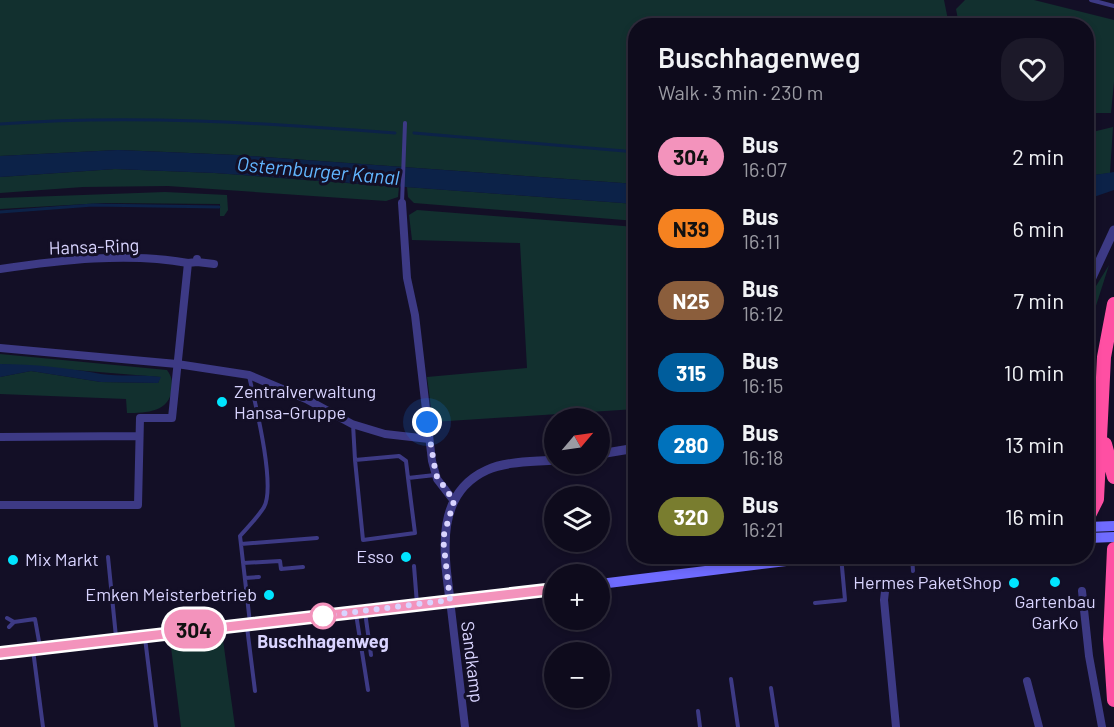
<!DOCTYPE html>
<html lang="en">
<head>
<meta charset="utf-8">
<style>
	:root { --surface:#0e0b1c; --page:#1c1929; --text:#f1f3f6; --muted:#9b9ba3; --line:#2e2b3b }
	body { margin:0; font-family:Barlow,sans-serif; background:var(--page); color:var(--text); height:100vh; display:flex; flex-direction:column; font-size:22px; white-space:nowrap }
	* { box-sizing:border-box; margin:0 }
	p { font-size:20px; color:var(--muted) }
	.icon { flex:none; width:33px; height:33px; fill:none; stroke:currentColor; stroke-width:2; stroke-linecap:round; stroke-linejoin:round }
	.map { position:relative; flex:1; overflow:hidden }
	.drawer { position:absolute; left:628px; top:18px; width:466px; height:546px; display:flex; flex-direction:column; background:var(--surface); border-radius:24px; box-shadow:0 3px 9px #0003,0 0 0 2px var(--line) }
	.drawer>* { flex:none }
	.badge { padding:0 12px; border-radius:20px; font-size:21px; line-height:39px }
	.needle { width:39px; rotate:61deg }
	.controls { position:absolute; left:544px; top:408px; display:grid; gap:12px }
	.controls a { display:grid; place-items:center; width:66px; height:66px; border-radius:50%; background:var(--surface); box-shadow:0 3px 9px #0003,0 0 0 2px var(--line); font-size:30px }
	.you { position:absolute; width:30px; height:30px; margin:-15px; border:4px solid #fff; border-radius:50%; background:#1a73e8; box-shadow:0 0 0 9px #1a73e833 }
	.map>.badge { position:absolute; translate:-50% -50%; box-shadow:0 0 0 3px #fff }
	.round { display:grid; place-items:center; flex:none; width:63px; height:63px; border-radius:24px; background:var(--page) }
	.summary { display:flex; align-items:center; justify-content:space-between; height:102px; padding:0 30px }
	h1 { font-size:28px; font-weight:600; line-height:45px }
	ul { padding:0; list-style:none }
	li { display:flex; align-items:center; gap:18px; height:72px; padding:0 30px }
	li div { flex:1 }
	li b { display:block; font-size:22px }
	li em { font-style:normal }
	li .badge { min-width:66px; font-weight:700; text-align:center }
	.map>svg:first-child { display:block }
</style>
</head>
<body>
<div class="map">
<svg width="1114" height="727" viewBox="0 0 1114 727">
	<rect width="100%" height="100%" fill="#130f26"/>
	<path fill="#12302f" d="M 0,0 L 944,0 L 949,25 L 636,26 L 636,184 L 237,155 L 118,150 L 0,156 Z
		M 965,0 L 1034,0 L 1114,20 L 1114,82 L 1111,113 L 1095,113 L 1088,109 L 1088,26 L 959,25 L 956,9 Z
		M 1113,127 L 1110,173 L 1088,176 L 1088,133 Z
		M 115,169 L 215,173 L 399,187 L 398,197 L 386,201 L 168,186 L 83,187 L 0,193 L 0,177 Z
		M 407,187 L 636,204 L 636,221 L 414,203 L 408,197 Z
		M 165,192 L 227,195 L 228,210 L 224,216 L 220,216 L 220,204 L 104,203 L 0,209 L 0,198 Z
		M 417,210 L 636,227 L 636,409 L 433,422 L 427,377 L 527,368 L 520,243 L 412,240 L 409,215 Z
		M 1109,265 L 1094,312 L 1088,356 L 1088,299 Z
		M 0,354 L 167,370 C 172,377 172,380 172,388 C 170,412 147,413 127,413 L 126,399 L 0,394 L 0,377 L 31,371 L 101,382 L 158,383 L 160,377 L 0,364 Z
		M 223,640 L 235,727 L 181,727 L 171,647 Z"/>
	<path fill="#0c2248" d="M 118,150 L 237,155 L 636,184 L 636,204 L 215,173 L 115,169 L 0,177 L 0,156 Z
		M 1114,172 L 1114,190 L 1088,199 L 1088,176 Z
		M 0,364 C 33,364 69,368 101,374 C 120,377 141,374 161,377 L 158,383 L 101,382 L 31,371 L 0,377 Z"/>
	<g fill="none" stroke-linecap="round" stroke-linejoin="round">
		<path stroke="#0c2248" stroke-width="3" d="M 0,124 C 133,114 263,123 395,133
			M 414,133 L 636,152
			M 0,212 L 93,205 L 219,207"/>
		<path stroke="#3d3a85" stroke-width="4" d="M 1091,0 L 1114,6
			M 402,203 L 405,123
			M 249,376 C 255,402 276,486 264,507 C 258,517 248,527 240,536 L 250,623
			M 353,424 L 355,460 L 399,456 L 406,461 L 408,478 L 435,475
			M 355,460 L 363,540 L 415,533 L 408,478
			M 241,544 L 317,538
			M 912,556 L 913,571
			M 108,557 L 116,637
			M 243,563 L 280,561 L 281,569 L 303,567
			M 414,566 L 417,604
			M 245,578 L 259,577
			M 815,603 L 845,600 L 841,556
			M 365,612 L 371,655
			M 356,614 L 368,690
			M 7,618 L 14,622
			M 9,627 L 14,622 L 35,619 L 40,647
			M 247,627 L 255,691
			M 145,638 L 156,727
			M 33,650 L 43,727
			M 731,679 L 738,727
			M 771,688 L 777,727
			M 698,711 L 700,727"/>
		<path stroke="#3d3a85" stroke-width="8" d="M 402,203 L 407,278 L 415,315 L 432,461 L 437,479 L 454,501
			M 197,262 L 214,264
			M 0,269 C 60,260 128,252 188,263
			M 0,348 L 177,364 L 249,375 L 306,399 L 352,424 L 385,434 L 429,439
			M 0,437 L 139,436
			M 0,505 L 138,505 L 140,418 L 172,418 L 188,263 L 197,262 L 197,259
			M 886,583 L 884,600 L 896,727
			M 1082,591 L 1089,656 L 1102,727
			M 450,600 L 465,727
			M 1027,681 L 1039,727"/>
		<path stroke="#3d3a85" stroke-width="9" d="M 1088,286 L 1114,230
			M 600,454 L 636,448
			M 450,600 C 444,554 434,494 487,470 C 506,461 534,462 555,460"/>
		<path stroke="#6f6bff" stroke-width="10" d="M 1088,527 L 1114,526
			M 1088,538 L 1114,537
			M 600,584 L 827,556
			M 0,653 L 555,590"/>
		<path stroke="#ff4fa3" stroke-width="14" d="M 1105,444 L 1114,477
			M 1088,517 L 1097,499 L 1104,357 L 1114,304
			M 1114,549 L 1110,639 L 1114,700"/>
	</g>
	<g fill="none" stroke-linecap="round" stroke-linejoin="round">
		<defs>
			<path id="line" d="M 0,653 L 555,589"/>
		</defs>
		<use href="#line" stroke="#fff" stroke-width="14"/>
		<use href="#line" stroke="#f393bc" stroke-width="9"/>
		<path stroke="#d9d4ff" stroke-width="6" stroke-dasharray="0 10.8" d="M 323,616 L 450,600 L 443,538 L 454,501 L 436,475 L 427,422"/>
	</g>
	<g fill="#00e5ff" stroke="#130f26" stroke-width="2">
		<circle cx="222" cy="402" r="6"/>
		<circle cx="406" cy="557" r="6"/>
		<circle cx="13" cy="560" r="6"/>
		<circle cx="1055" cy="582" r="6"/>
		<circle cx="1014" cy="583" r="6"/>
		<circle cx="269" cy="595" r="6"/>
	</g>
	<circle fill="#fff" stroke="#f393bc" stroke-width="3" cx="323" cy="616" r="12"/>
	<g text-anchor="middle" stroke-width="6" stroke-linejoin="round" paint-order="stroke">
		<g font-size="18" fill="#d9d4ff" stroke="#130f26">
			<text transform="translate(94 247) rotate(-2)" y="6">Hansa-Ring</text>
			<text transform="translate(472 662) rotate(83)" y="6">Sandkamp</text>
		</g>
		<g font-size="18" fill="#d9d4ff" stroke="#130f26" text-anchor="end">
			<text x="234" y="398" text-anchor="start">Zentralverwaltung<tspan x="234" dy="21">Hansa-Gruppe</tspan></text>
			<text x="394" y="563">Esso</text>
			<text x="25" y="566" text-anchor="start">Mix Markt</text>
			<text x="1002" y="589">Hermes PaketShop</text>
			<text x="257" y="601">Emken Meisterbetrieb</text>
			<text x="1055" y="608" text-anchor="middle">Gartenbau<tspan x="1055" dy="21">GarKo</tspan></text>
		</g>
		<g font-size="18" font-weight="bold" fill="#d9d4ff" stroke="#130f26">
			<text x="323" y="648">Buschhagenweg</text>
		</g>
		<g font-size="20" font-style="italic" fill="#62b6ff" stroke="#130f26">
			<text transform="translate(318 171) rotate(5)" y="7">Osternburger Kanal</text>
		</g>
	</g>
</svg>
<div class="controls">
<a><svg class="needle" viewBox="-14 -14 28 28"><path d="M0-13l5 13h-10z" fill="#e53935"/><path d="M0 13l5-13h-10z" fill="#9b9ba3"/></svg></a>
<a><svg class="icon" aria-label="layers" viewBox="0 0 24 24"><path d="M12 4l9 5-9 5-9-5zM3 14l9 5 9-5"/></svg></a>
<a>+</a>
<a>−</a>
</div>
<div class="you" style="left:427px;top:422px"></div>
<b class="badge" style="left:194px;top:629px;background:#f393bc;color:#111">304</b>
<section class="drawer">
<div class="summary"><div><h1>Buschhagenweg</h1><p>Walk · 3 min · 230 m</p></div><a class="round"><svg class="icon" aria-label="heart" viewBox="0 0 24 24"><path d="M12 20l-8-8c-3-5 5-10 8-4 3-6 11-1 8 4z"/></svg></a></div>
<ul>
<li><span class="badge" style="background:#f393bc;color:#111">304</span><div><b>Bus</b><p>16:07</p></div><em>2 min</em></li>
<li><span class="badge" style="background:#f58220;color:#111">N39</span><div><b>Bus</b><p>16:11</p></div><em>6 min</em></li>
<li><span class="badge" style="background:#8b5e3c;color:#fff">N25</span><div><b>Bus</b><p>16:12</p></div><em>7 min</em></li>
<li><span class="badge" style="background:#005d9c;color:#fff">315</span><div><b>Bus</b><p>16:15</p></div><em>10 min</em></li>
<li><span class="badge" style="background:#0072bc;color:#fff">280</span><div><b>Bus</b><p>16:18</p></div><em>13 min</em></li>
<li><span class="badge" style="background:#797d2f;color:#fff">320</span><div><b>Bus</b><p>16:21</p></div><em>16 min</em></li>
</ul>
</section>
</div>
</body>
</html>
